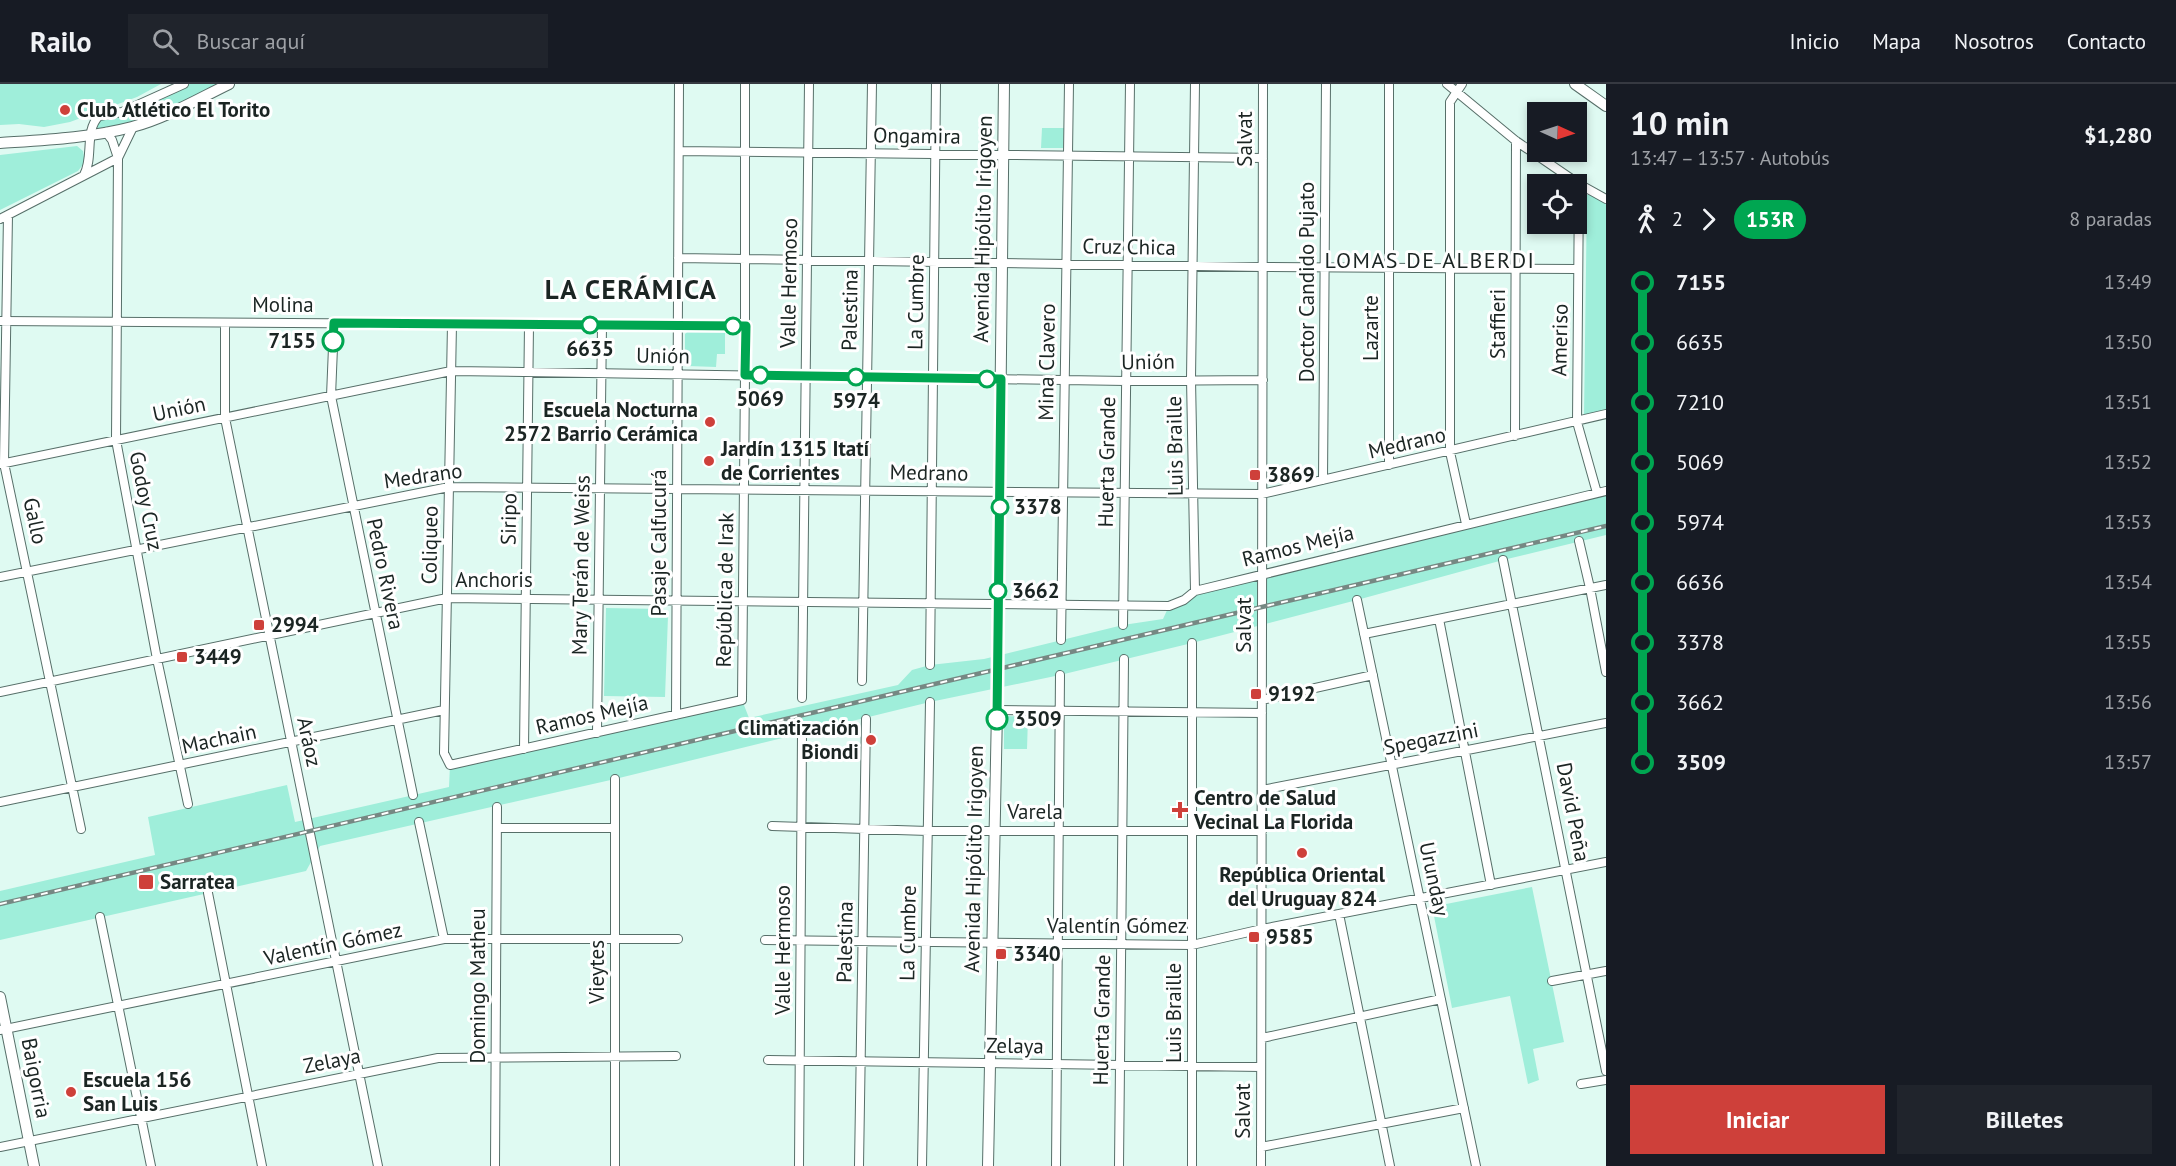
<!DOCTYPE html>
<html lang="es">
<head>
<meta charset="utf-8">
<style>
	:root { --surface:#171b24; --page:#20242c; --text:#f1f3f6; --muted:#9ea1a6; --line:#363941; --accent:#ce403a }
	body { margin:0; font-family:"PT Sans",sans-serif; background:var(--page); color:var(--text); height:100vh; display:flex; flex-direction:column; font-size:22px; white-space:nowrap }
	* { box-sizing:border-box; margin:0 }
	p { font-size:20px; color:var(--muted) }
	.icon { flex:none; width:33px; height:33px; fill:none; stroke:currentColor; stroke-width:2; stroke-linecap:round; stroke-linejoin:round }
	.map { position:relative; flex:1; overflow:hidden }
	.side { display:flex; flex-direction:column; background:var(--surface); width:570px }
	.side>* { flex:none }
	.badge { padding:0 12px; border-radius:20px; font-size:21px; line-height:39px }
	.needle { width:39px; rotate:93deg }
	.fabs { position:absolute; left:1527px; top:18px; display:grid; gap:12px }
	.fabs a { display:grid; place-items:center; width:60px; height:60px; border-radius:0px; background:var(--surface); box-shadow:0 3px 9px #0003; font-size:30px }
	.map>.badge { position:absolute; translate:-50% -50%; box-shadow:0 0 0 3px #fff }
	.legs { display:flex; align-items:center; gap:9px; height:66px; padding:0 24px; font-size:20px }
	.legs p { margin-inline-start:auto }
	.overview { display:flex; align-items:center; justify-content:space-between; height:102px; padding:0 24px }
	h1 { font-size:33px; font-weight:800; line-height:45px }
	.primary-button { display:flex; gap:12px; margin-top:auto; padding:12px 24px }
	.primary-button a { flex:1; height:69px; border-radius:0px; background:var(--accent); color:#fff; font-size:24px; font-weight:800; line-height:69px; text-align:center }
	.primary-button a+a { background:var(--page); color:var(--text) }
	ul { padding:0 24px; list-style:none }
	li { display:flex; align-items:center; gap:21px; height:60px; font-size:22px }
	li i { display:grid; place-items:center; width:9px; height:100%; margin:0 8px; background:currentColor }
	li i::after { content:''; width:15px; height:15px; margin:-8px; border:4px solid; border-radius:50%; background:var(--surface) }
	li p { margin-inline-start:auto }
	li:first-child i { background:linear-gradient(#0000 50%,currentColor 0) }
	li:last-child i { background:linear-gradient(currentColor 50%,#0000 0) }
	header { display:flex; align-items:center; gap:36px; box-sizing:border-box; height:84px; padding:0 30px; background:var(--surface); border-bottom:2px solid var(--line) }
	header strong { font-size:28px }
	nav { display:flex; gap:33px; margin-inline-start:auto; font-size:21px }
	.search { width:420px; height:54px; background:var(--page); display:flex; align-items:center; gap:15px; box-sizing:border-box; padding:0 21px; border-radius:0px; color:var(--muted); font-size:22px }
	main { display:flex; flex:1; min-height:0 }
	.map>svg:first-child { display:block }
</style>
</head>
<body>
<header>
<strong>Railo</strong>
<div class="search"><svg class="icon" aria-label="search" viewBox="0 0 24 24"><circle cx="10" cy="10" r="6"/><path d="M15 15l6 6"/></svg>Buscar aquí</div>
<nav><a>Inicio</a><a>Mapa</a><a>Nosotros</a><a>Contacto</a></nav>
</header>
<main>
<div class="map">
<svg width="1606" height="1082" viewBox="0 0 1606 1082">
	<rect width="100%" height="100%" fill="#dffaf2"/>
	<path fill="#9feeda" d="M 0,0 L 161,0 L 137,13 L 70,38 L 44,43 L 19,40 L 0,41 Z
		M 184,0 L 229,0 L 167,30 L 91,50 L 94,37 Z
		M 1042,44 L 1064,44 L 1063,64 L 1041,64 Z
		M 77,62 L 83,67 L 85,78 L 78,87 L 0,126 L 0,71 Z
		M 1592,110 L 1606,118 L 1606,326 L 1584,331 L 1587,111 Z
		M 688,247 L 725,248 L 725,270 L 717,270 L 716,283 L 688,282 L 685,280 L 685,250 Z
		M 1606,407 L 1606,451 L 1503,476 L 1357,516 L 1192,559 L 1060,591 L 930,618 L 615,695 L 320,762 L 306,787 L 0,856 L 0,807 L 155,771 L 148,733 L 287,701 L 295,738 L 449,703 L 450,681 L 742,616 L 749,634 L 898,601 L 912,586 L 930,581 L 984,575 L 1123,541 L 1163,535 L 1169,522 L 1195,507 Z
		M 606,524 L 662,525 L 668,532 L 665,613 L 604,612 Z
		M 1004,632 L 1028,633 L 1027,665 L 1004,665 Z
		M 1532,803 L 1564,958 L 1533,965 L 1539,996 L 1528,1000 L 1510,912 L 1452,924 L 1433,827 L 1436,822 Z"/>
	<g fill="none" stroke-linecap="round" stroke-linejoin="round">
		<defs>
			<path id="minor" d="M 1195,0 L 1191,295 L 1195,507
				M 1447,0 L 1516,57 L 1579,100 L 1606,115
				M 1462,0 L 1450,18 L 1450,368 L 1466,440
				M 106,48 L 112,56 L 118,74 L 116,356 L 157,575 L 188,720
				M 679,67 L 1263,74
				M 84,91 C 94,73 84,47 99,32 L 122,28 L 184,0
				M 1579,100 L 1577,338 L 1597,409
				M 8,131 L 4,379 L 81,745
				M 0,135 L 118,74 L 133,43
				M 678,174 L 1263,183 L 1578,185
				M 0,237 L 746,242
				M 225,239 L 225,334 L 378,1082
				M 334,239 L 331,312 L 413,711
				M 452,240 L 444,669 L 450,681 L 742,616 L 745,291 L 745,0
				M 1515,352 L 1516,57
				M 0,380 L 451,287 L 1126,297 L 1263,296
				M 1389,381 L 1389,0
				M 1323,396 L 1326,0
				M 1579,457 L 1590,504 L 1606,588
				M 1503,476 L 1606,987
				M 0,493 L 449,403 L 1262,410 L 1606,330
				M 1357,516 L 1476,1082
				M 1439,535 L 1491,801
				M 1123,541 L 1130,0
				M 1364,550 L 1606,501
				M 1061,556 L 1069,0
				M 1192,559 L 1192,1082
				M 930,581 L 936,0
				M 862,597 L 872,0
				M 0,608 L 447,514 L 1169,522 L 1184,516 L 1195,507 L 1606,407
				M 802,614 L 809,0
				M 1262,616 L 1373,591
				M 997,626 L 1262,629
				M 676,631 L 679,0
				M 597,649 L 602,241
				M 524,665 L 529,241
				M 1262,706 L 1606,639
				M 0,718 L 444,626
				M 419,738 L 444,855
				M 772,742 L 928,747 L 1262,747
				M 497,744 L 615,744
				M 208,809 L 262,1082
				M 1339,830 L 1390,1082
				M 100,833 L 151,1082
				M 765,856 L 1192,861 L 1262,845 L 1606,778
				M 1552,897 L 1606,887
				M 0,946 L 444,855 L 678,855
				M 1262,954 L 1441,915
				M 768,976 L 1261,983
				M 1581,1000 L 1606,996
				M 0,1063 L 438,974 L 676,972
				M 1261,1063 L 1464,1024
				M 495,1082 L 497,723
				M 615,1082 L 615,695
				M 799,1082 L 802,650
				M 859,1082 L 866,635
				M 922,1082 L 930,618
				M 1056,1082 L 1060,591
				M 1119,1082 L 1124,575
				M 1261,1082 L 1263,0"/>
			<path id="tertiary" d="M 0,913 L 34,1082
				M 988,1082 L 997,626 L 1004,0"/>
			<path id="secondary" d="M 1575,0 L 1606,22
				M 0,59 C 44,56 90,54 132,43 C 166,34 198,15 229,0"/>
		</defs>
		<use href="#minor" stroke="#576f69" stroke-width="10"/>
		<use href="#tertiary" stroke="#576f69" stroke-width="12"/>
		<use href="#secondary" stroke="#576f69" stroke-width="12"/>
		<use href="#minor" stroke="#fff" stroke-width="8"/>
		<use href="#tertiary" stroke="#fff" stroke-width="10"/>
		<use href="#secondary" stroke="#fff" stroke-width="10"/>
		<defs>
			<path id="rail" d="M 0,820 L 1606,442"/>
		</defs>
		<use href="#rail" stroke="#768883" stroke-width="4.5"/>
		<use href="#rail" stroke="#fff" stroke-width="2" stroke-dasharray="7" stroke-linecap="butt"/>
	</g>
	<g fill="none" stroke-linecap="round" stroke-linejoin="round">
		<defs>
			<path id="line-1" d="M 333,257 L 334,239 L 746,242 L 745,291 L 1001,295 L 997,635"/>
		</defs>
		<use href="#line-1" stroke="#fff" stroke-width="14"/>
		<use href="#line-1" stroke="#00a651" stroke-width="9"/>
	</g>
	<g fill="#ce403a" stroke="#fff" stroke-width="2">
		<circle cx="65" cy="26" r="6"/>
		<circle cx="710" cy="338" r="6"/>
		<circle cx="709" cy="377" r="6"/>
		<rect x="1249" y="385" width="12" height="12" rx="3"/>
		<rect x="253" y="535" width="12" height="12" rx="3"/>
		<rect x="176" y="567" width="12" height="12" rx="3"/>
		<rect x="1250" y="604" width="12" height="12" rx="3"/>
		<circle cx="871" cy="656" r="6"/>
		<path d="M1177 717h6v6h6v6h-6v6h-6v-6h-6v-6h6z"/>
		<circle cx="1302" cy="769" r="6"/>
		<rect x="138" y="790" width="16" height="16" rx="3"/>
		<rect x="1248" y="847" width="12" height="12" rx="3"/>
		<rect x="995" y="864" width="12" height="12" rx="3"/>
		<circle cx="71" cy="1008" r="6"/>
	</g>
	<g fill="#fff" stroke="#00a651" stroke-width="3">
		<circle cx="590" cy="241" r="8"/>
		<circle cx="733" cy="242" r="8"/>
		<circle cx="333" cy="257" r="10"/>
		<circle cx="760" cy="291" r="8"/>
		<circle cx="856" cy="293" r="8"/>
		<circle cx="987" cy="295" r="8"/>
		<circle cx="1000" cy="423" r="8"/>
		<circle cx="998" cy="507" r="8"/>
		<circle cx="997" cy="635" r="10"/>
	</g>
	<g text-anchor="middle" stroke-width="6" stroke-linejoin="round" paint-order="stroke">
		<g font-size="21" font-weight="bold" fill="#1b2523" stroke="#fff" text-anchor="start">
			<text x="77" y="33">Club Atlético El Torito</text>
			<text x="698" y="333" text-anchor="end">Escuela Nocturna<tspan x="698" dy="24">2572 Barrio Cerámica</tspan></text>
			<text x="721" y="372">Jardín 1315 Itatí<tspan x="721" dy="24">de Corrientes</tspan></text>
			<text x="1267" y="398">3869</text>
			<text x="271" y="548">2994</text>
			<text x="194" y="580">3449</text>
			<text x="1268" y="617">9192</text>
			<text x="859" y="651" text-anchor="end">Climatización<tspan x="859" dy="24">Biondi</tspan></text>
			<text x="1194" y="721">Centro de Salud<tspan x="1194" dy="24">Vecinal La Florida</tspan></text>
			<text x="1302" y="798" text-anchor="middle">República Oriental<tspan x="1302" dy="24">del Uruguay 824</tspan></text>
			<text x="160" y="805">Sarratea</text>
			<text x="1266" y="860">9585</text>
			<text x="1013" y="877">3340</text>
			<text x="83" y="1003">Escuela 156<tspan x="83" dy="24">San Luis</tspan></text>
		</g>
		<g font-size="21" fill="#1b2523" stroke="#fff">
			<text transform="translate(917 52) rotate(1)" y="7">Ongamira</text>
			<text transform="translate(1245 55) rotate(-90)" y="7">Salvat</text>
			<text transform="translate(983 145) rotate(-89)" y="7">Avenida Hipólito Irigoyen</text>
			<text transform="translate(1129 163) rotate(1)" y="7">Cruz Chica</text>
			<text transform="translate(1307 198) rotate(-90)" y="7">Doctor Candido Pujato</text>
			<text transform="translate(789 199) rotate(-89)" y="7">Valle Hermoso</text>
			<text transform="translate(916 218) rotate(-89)" y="7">La Cumbre</text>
			<text x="283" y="228">Molina</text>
			<text transform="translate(850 226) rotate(-89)" y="7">Palestina</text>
			<text transform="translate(1498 240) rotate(-90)" y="7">Staffieri</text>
			<text transform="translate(1371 244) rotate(-90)" y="7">Lazarte</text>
			<text transform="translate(1560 256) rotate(-89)" y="7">Ameriso</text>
			<text transform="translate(663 272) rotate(1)" y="7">Unión</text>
			<text transform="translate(1047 278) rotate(-89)" y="7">Mina Clavero</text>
			<text transform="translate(1148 278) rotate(-1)" y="7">Unión</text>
			<text transform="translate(179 325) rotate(-12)" y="7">Unión</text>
			<text transform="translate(1407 359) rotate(-13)" y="7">Medrano</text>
			<text transform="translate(1175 362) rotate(-91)" y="7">Luis Braille</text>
			<text transform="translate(1107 378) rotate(-89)" y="7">Huerta Grande</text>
			<text transform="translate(929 389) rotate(1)" y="7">Medrano</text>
			<text transform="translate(423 392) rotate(-8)" y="7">Medrano</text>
			<text transform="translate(146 417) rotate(79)" y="7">Godoy Cruz</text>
			<text transform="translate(509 435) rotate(-89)" y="7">Siripo</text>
			<text transform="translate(35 437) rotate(78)" y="7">Gallo</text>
			<text transform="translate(659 459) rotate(-90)" y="7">Pasaje Calfucurá</text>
			<text transform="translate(430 461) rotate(-89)" y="7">Coliqueo</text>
			<text transform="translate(1298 462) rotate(-14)" y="7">Ramos Mejía</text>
			<text transform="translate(581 481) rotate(-89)" y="7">Mary Terán de Weiss</text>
			<text transform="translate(385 490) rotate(78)" y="7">Pedro Rivera</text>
			<text x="494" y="503">Anchoris</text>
			<text transform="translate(725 506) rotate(-89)" y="7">República de Irak</text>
			<text transform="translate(1244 541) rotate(-90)" y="7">Salvat</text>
			<text transform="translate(592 631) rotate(-13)" y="7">Ramos Mejía</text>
			<text transform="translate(219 655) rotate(-12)" y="7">Machain</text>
			<text transform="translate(1431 655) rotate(-11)" y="7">Spegazzini</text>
			<text transform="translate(309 658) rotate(78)" y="7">Aráoz</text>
			<text x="1035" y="735">Varela</text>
			<text transform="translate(1573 728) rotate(79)" y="7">David Peña</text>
			<text transform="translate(974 775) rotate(-89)" y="7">Avenida Hipólito Irigoyen</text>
			<text transform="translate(1434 795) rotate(78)" y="7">Urunday</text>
			<text x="1117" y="849">Valentín Gómez</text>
			<text transform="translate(908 849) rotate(-89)" y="7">La Cumbre</text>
			<text transform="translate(845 858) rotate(-89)" y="7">Palestina</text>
			<text transform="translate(333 860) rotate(-12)" y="7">Valentín Gómez</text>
			<text transform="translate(783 866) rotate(-90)" y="7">Valle Hermoso</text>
			<text transform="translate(597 888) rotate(-90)" y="7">Vieytes</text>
			<text transform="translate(478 902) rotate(-90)" y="7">Domingo Matheu</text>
			<text transform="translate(1174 929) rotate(-90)" y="7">Luis Braille</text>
			<text transform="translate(1102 936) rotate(-89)" y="7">Huerta Grande</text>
			<text transform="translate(1015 962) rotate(1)" y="7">Zelaya</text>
			<text transform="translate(332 977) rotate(-11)" y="7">Zelaya</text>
			<text transform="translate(36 994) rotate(79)" y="7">Baigorria</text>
			<text transform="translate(1243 1027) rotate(-90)" y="7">Salvat</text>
		</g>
		<g font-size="21" font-weight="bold" fill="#1b2523" stroke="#fff">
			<text x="316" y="264" text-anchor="end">7155</text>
			<text x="590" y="272">6635</text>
			<text x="760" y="322">5069</text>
			<text x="856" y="324">5974</text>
			<text x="1014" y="430" text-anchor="start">3378</text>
			<text x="1012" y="514" text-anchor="start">3662</text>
			<text x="1014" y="642" text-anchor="start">3509</text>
		</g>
		<g font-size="22" letter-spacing="1.5" fill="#1b2523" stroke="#fff">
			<text x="1430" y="184">LOMAS DE ALBERDI</text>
		</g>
		<g font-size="27" font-weight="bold" letter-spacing="1.5" fill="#1b2523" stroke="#fff">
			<text x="631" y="215">LA CERÁMICA</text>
		</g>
	</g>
</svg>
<div class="fabs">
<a><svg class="needle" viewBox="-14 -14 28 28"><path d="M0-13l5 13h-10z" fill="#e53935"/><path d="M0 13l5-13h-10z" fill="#9ea1a6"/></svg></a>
<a><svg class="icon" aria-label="locate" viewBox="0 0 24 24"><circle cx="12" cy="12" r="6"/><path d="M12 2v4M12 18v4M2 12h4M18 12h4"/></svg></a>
</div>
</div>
<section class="side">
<div class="overview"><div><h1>10 min</h1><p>13:47 – 13:57 · Autobús</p></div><b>$1,280</b></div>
<div class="legs"><svg class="icon" aria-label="walk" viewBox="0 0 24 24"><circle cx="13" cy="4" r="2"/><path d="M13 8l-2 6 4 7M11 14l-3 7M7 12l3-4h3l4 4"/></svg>2<svg class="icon" aria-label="forward" viewBox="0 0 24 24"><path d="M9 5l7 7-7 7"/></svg><b class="badge" style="background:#00a651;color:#fff">153R</b><p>8 paradas</p></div>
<ul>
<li><i style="color:#00a651"></i><b>7155</b><p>13:49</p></li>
<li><i style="color:#00a651"></i><span>6635</span><p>13:50</p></li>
<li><i style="color:#00a651"></i><span>7210</span><p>13:51</p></li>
<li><i style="color:#00a651"></i><span>5069</span><p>13:52</p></li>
<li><i style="color:#00a651"></i><span>5974</span><p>13:53</p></li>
<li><i style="color:#00a651"></i><span>6636</span><p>13:54</p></li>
<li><i style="color:#00a651"></i><span>3378</span><p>13:55</p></li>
<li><i style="color:#00a651"></i><span>3662</span><p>13:56</p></li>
<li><i style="color:#00a651"></i><b>3509</b><p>13:57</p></li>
</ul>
<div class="primary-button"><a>Iniciar</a><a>Billetes</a></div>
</section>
</main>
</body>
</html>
